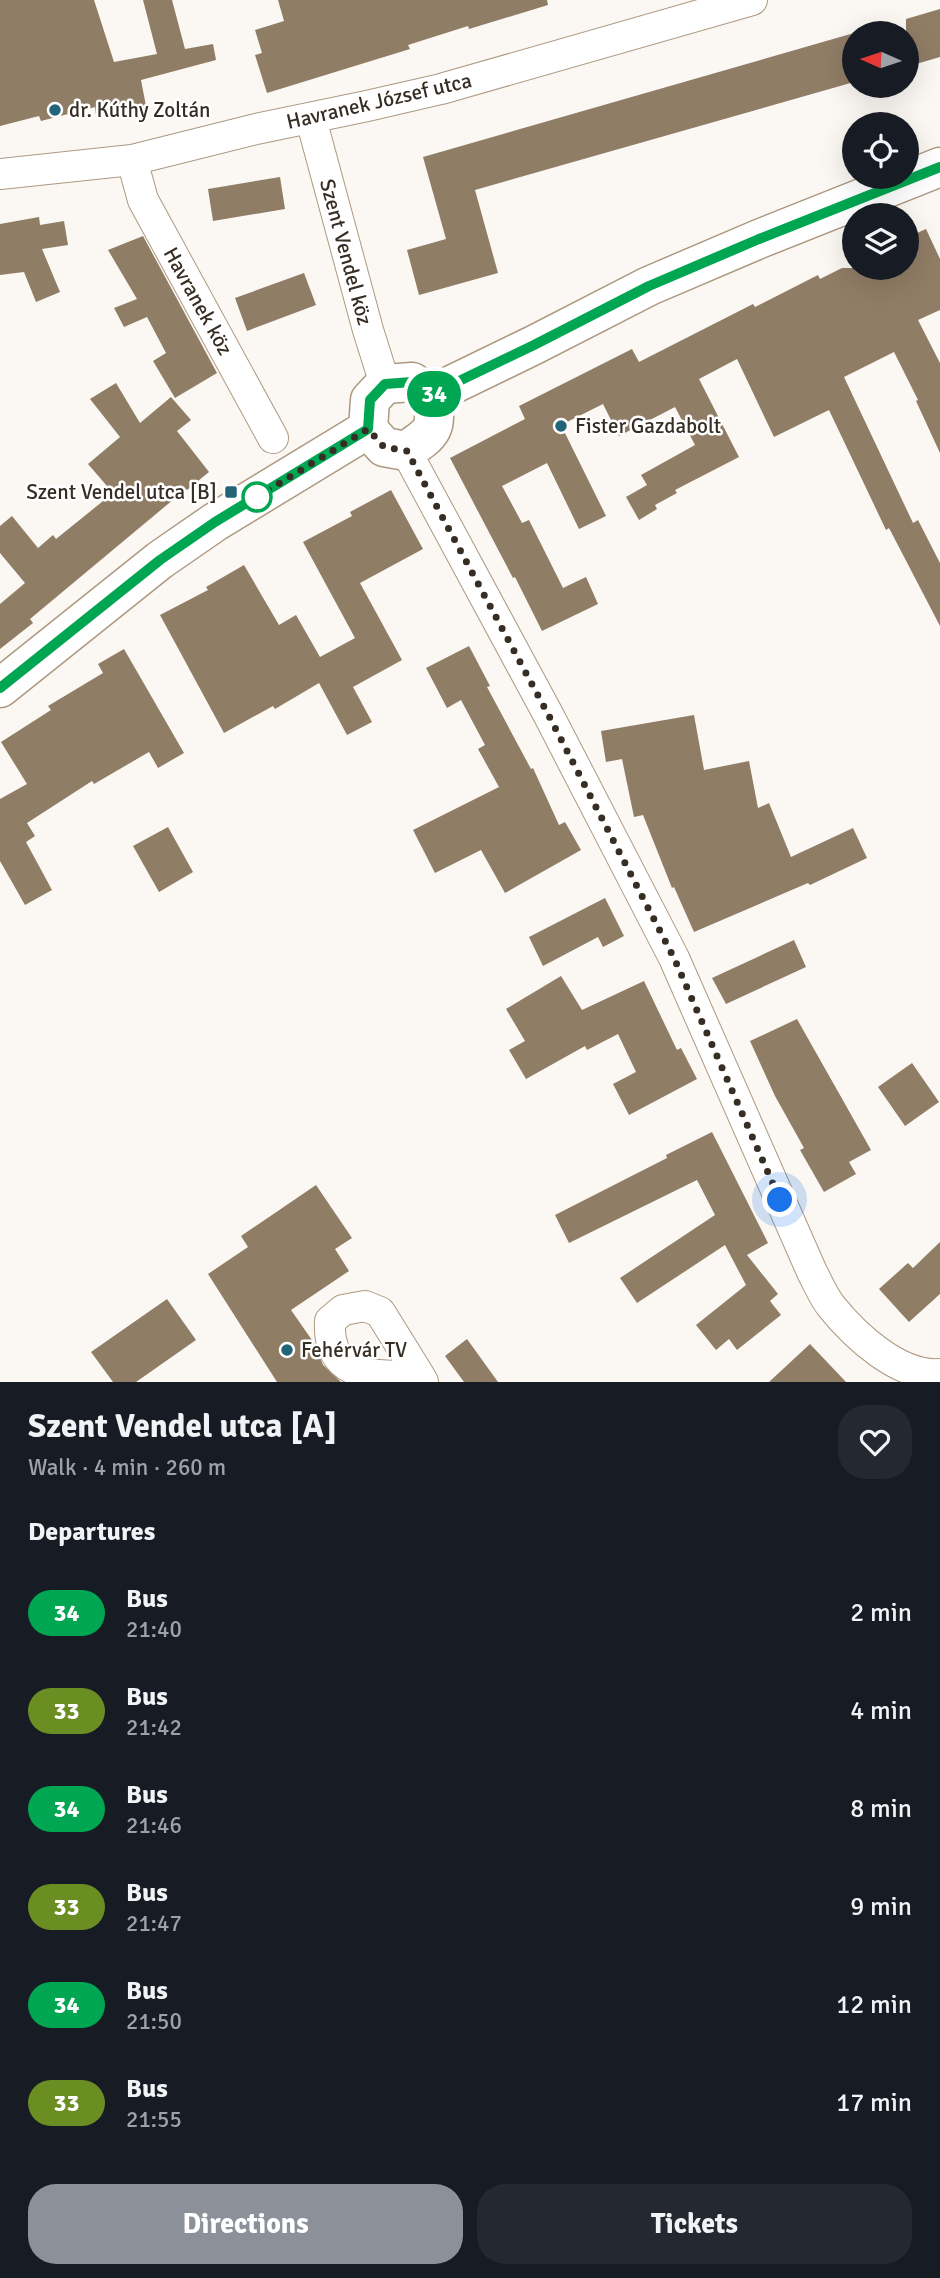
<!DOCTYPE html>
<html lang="en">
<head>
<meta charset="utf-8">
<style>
	:root { --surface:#171b24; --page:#242831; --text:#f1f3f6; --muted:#9ea1a6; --accent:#8c9099 }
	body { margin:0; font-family:Signika,sans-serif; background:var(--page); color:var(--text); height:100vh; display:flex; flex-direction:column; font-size:26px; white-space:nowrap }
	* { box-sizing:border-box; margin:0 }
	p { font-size:23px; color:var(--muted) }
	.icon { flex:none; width:38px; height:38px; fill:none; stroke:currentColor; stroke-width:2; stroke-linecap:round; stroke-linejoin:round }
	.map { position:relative; height:1382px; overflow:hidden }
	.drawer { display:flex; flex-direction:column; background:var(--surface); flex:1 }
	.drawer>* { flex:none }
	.badge { padding:0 14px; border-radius:23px; font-size:24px; line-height:46px }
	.needle { width:46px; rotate:273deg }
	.fabs { position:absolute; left:842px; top:21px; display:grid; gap:14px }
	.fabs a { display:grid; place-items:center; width:77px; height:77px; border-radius:50%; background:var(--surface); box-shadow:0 7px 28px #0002; font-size:35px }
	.you { position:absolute; width:35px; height:35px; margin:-18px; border:5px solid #fff; border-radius:50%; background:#1a73e8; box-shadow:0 0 0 10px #1a73e833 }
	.map>.badge { position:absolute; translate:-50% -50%; box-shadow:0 0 0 4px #fff }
	h2 { padding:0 28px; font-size:26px; line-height:63px }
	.round { display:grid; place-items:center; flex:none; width:74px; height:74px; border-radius:28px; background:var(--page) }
	.overview { display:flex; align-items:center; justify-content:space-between; height:119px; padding:0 28px }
	h1 { font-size:33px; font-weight:700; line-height:52px }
	.button { display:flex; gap:14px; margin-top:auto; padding:14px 28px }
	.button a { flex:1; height:80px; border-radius:28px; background:var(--accent); color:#fff; font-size:28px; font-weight:700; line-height:80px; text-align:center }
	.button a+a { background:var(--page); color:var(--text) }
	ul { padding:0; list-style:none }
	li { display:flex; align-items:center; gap:21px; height:98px; padding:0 28px }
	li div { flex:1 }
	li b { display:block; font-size:26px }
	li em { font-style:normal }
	li .badge { min-width:77px; font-weight:700; text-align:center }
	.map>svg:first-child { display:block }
</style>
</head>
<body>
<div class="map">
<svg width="940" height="1382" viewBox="0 0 940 1382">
	<rect width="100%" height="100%" fill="#fbf7f2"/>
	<path fill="#907d66" d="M 0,0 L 94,0 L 114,62 L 157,54 L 143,0 L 172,0 L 185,49 L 213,44 L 216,60 L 141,80 L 146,106 L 96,115 L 95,107 L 41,121 L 39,116 L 0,126 Z
		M 278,0 L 547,0 L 548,5 L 469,29 L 468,26 L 408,45 L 410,49 L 267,93 L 255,55 L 262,53 L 255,30 L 284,21 Z
		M 940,9 L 940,57 L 906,67 L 906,19 Z
		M 854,33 L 854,82 L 475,190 L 498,273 L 419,295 L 407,250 L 446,239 L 423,157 Z
		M 280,177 L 285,209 L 213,221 L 208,189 Z
		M 39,217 L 40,225 L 64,221 L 68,245 L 42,249 L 60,292 L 36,302 L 24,272 L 0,275 L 0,224 Z
		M 926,229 L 940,259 L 940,310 L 918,320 L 940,363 L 940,453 L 916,401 L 918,400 L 894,352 L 844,377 L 913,523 L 918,520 L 940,563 L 940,626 L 889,528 L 886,530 L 829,410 L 774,437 L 737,359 L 699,379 L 739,457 L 675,490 L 677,493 L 655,505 L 657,509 L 639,520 L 626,497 L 647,485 L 641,475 L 695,445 L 675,407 L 619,436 L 603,404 L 561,425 L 606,516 L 579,529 L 547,463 L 502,486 L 522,523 L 529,520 L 563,588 L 586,577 L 598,604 L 542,631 L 515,577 L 513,578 L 450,458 L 525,419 L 519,406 L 632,349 L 639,362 L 753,304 L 755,307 L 818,275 L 820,279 L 842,268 L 906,268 L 906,238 Z
		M 143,236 L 217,373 L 175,398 L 153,361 L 166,353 L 147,317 L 124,327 L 114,308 L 137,299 L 108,250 Z
		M 304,273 L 316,305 L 247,331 L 235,298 Z
		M 116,383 L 140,423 L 171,397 L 191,420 L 177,431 L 209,472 L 187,490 L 186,489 L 30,619 L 33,623 L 0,649 L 0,604 L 25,583 L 0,553 L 0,526 L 12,516 L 38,548 L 53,535 L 56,539 L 113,493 L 88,464 L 120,437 L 90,399 Z
		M 391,490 L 423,549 L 360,583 L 402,660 L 353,687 L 372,722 L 347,735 L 319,683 L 275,709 L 273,706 L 224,733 L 160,615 L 208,590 L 206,587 L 244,565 L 279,625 L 296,615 L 320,657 L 355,638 L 303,542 L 352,516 L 350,512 Z
		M 469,646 L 490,686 L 487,687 L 531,769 L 533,768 L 559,825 L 565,822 L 581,850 L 505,893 L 481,850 L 435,873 L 413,830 L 499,787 L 478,749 L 485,745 L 461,700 L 447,708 L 426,668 Z
		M 124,649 L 184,753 L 158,768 L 149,752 L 94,784 L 92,781 L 27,823 L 35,836 L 26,842 L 52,890 L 25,905 L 0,861 L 0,799 L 27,784 L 1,742 L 51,710 L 48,706 L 103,673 L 98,664 Z
		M 694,715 L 704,770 L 749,761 L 758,808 L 769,803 L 791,857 L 853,828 L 867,858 L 810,885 L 808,883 L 694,932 L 674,887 L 672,888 L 643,815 L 634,817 L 622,759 L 606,762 L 601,731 Z
		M 168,827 L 193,872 L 159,892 L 133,846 Z
		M 605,898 L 624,936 L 603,947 L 598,937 L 543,966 L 529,937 Z
		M 794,940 L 806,967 L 726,1004 L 712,978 Z
		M 561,976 L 582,1010 L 644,981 L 677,1050 L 681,1048 L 697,1079 L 629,1115 L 613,1084 L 636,1072 L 618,1034 L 587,1050 L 585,1046 L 526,1079 L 509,1050 L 525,1041 L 506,1009 Z
		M 797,1019 L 871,1150 L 849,1162 L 856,1174 L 824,1192 L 800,1150 L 804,1148 L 775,1096 L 750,1041 Z
		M 912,1063 L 939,1102 L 905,1126 L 878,1087 Z
		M 712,1132 L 768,1243 L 747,1255 L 778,1294 L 770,1301 L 781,1315 L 737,1350 L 729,1339 L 716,1350 L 696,1325 L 746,1285 L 725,1245 L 637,1303 L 620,1278 L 715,1215 L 697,1180 L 569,1243 L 555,1215 L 667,1158 L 666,1155 Z
		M 316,1185 L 352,1238 L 335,1249 L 349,1271 L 291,1310 L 314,1343 L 323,1365 L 341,1382 L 277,1382 L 208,1274 L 248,1247 L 241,1236 Z
		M 940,1242 L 940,1294 L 909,1322 L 879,1289 L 908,1263 L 913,1268 Z
		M 167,1299 L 196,1340 L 136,1382 L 113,1382 L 91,1352 Z
		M 467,1339 L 498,1382 L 464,1382 L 445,1356 Z
		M 810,1344 L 846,1382 L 769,1382 Z"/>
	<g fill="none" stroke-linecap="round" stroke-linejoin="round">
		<defs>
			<path id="minor" d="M 311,119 L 368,330 L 385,384
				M 132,160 L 143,200 L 273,438
				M 0,174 L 132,160 L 256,129 L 367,106 L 441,89 L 752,0
				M 406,451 L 549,716 L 674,958 L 812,1272 C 818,1283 823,1296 831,1306 C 855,1336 899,1377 940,1374
				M 419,1375 C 375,1377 327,1379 330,1321 L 343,1310 L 365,1306 L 380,1312 L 419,1375 L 423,1382"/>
			<path id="major" d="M 412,382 L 431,395 C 438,429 434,432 406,451 L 384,447 L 368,429 L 370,400 L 385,384 Z
				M 431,395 L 534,345 L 649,286 L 759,239 L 940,167
				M 0,688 L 160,560 L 215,522 L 368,429"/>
		</defs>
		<use href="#minor" stroke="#ad9981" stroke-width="32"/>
		<use href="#major" stroke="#ad9981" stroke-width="41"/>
		<use href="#minor" stroke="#fff" stroke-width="30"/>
		<use href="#major" stroke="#fff" stroke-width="38"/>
	</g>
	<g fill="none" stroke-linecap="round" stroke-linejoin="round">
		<defs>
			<path id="line" d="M 0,688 L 160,560 L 215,522 L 368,429 L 370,400 L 385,384 L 412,382 L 430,395 L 534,345 L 649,286 L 759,239 L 940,167"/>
		</defs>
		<use href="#line" stroke="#fff" stroke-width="16"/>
		<use href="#line" stroke="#00a651" stroke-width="10"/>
		<path stroke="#362e24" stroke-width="7" stroke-dasharray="0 12.6" d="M 257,497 L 252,500 L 368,429 L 384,447 L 407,451 L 549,716 L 674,958 L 780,1200"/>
	</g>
	<g fill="#236478" stroke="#fff" stroke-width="2.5">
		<circle cx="55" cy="110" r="7"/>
		<circle cx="561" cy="426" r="7"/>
		<rect x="224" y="485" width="14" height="14" rx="3.5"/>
		<circle cx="287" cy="1350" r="7"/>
	</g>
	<circle fill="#fff" stroke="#00a651" stroke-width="3.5" cx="257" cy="497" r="14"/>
	<g text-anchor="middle" stroke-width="5" stroke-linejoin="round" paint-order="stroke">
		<g font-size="21" fill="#362e24" stroke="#fff">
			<text transform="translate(379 101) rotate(-13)" y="7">Havranek József utca</text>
			<text transform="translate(346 252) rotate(75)" y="7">Szent Vendel köz</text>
			<text transform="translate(198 301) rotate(61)" y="7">Havranek köz</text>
		</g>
		<g font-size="21" fill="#362e24" stroke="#fff" text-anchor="start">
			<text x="69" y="117">dr. Kúthy Zoltán</text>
			<text x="575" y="433">Fister Gazdabolt</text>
			<text x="217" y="499" text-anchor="end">Szent Vendel utca [B]</text>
			<text x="301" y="1357">Fehérvár TV</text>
		</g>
	</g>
</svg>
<div class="fabs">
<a><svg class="needle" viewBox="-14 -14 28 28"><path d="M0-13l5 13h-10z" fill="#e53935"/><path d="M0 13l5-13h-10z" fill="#9ea1a6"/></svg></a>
<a><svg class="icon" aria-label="locate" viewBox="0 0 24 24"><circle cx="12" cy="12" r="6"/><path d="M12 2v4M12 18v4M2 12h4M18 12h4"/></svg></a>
<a><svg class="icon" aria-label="layers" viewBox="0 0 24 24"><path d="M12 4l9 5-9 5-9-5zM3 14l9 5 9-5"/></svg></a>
</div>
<div class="you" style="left:780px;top:1200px"></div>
<b class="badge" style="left:434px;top:394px;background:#00a651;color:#fff">34</b>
</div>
<section class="drawer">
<div class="overview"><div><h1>Szent Vendel utca [A]</h1><p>Walk · 4 min · 260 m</p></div><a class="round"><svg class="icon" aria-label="heart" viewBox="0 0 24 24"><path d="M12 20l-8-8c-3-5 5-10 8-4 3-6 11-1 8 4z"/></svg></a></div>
<h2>Departures</h2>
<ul>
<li><span class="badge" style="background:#00a651;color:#fff">34</span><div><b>Bus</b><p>21:40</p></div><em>2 min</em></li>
<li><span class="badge" style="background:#6b8e23;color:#fff">33</span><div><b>Bus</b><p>21:42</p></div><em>4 min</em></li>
<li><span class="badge" style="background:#00a651;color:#fff">34</span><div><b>Bus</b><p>21:46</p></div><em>8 min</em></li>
<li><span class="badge" style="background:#6b8e23;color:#fff">33</span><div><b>Bus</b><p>21:47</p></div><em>9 min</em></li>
<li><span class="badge" style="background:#00a651;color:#fff">34</span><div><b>Bus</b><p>21:50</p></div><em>12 min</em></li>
<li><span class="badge" style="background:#6b8e23;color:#fff">33</span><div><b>Bus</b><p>21:55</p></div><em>17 min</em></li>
</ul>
<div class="button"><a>Directions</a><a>Tickets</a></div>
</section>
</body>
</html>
